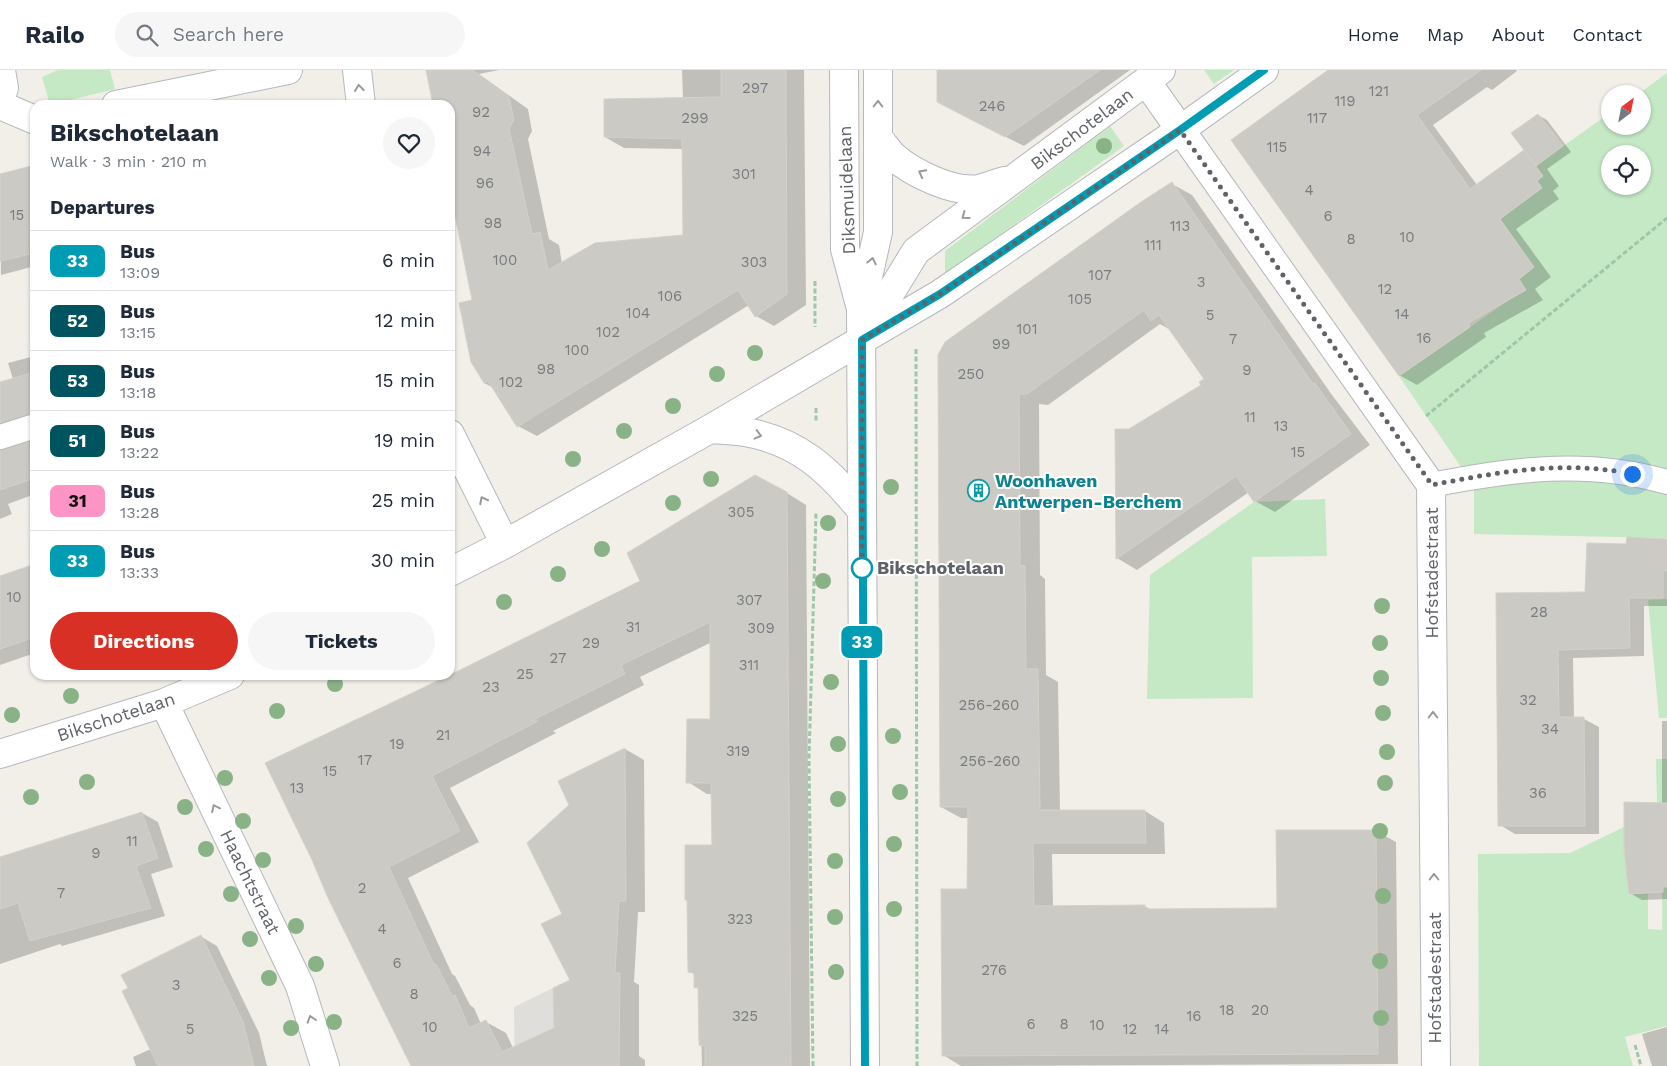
<!DOCTYPE html>
<html lang="en">
<head>
<meta charset="utf-8">
<style>
	:root { --surface:#fff; --page:#f6f6f7; --text:#1f2937; --muted:#747a83; --line:#e0e1e3; --accent:#d93025 }
	body { margin:0; font-family:"Work Sans",sans-serif; background:var(--page); color:var(--text); height:100vh; display:flex; flex-direction:column; font-size:19px; white-space:nowrap }
	* { box-sizing:border-box; margin:0 }
	p { font-size:16px; color:var(--muted) }
	.icon { flex:none; width:28px; height:28px; fill:none; stroke:currentColor; stroke-width:2; stroke-linecap:round; stroke-linejoin:round }
	.map { position:relative; flex:1; overflow:hidden }
	.side { position:absolute; left:30px; top:30px; width:425px; height:580px; display:flex; flex-direction:column; background:var(--surface); border-radius:15px; box-shadow:0 1px 4px #0004 }
	.side>* { flex:none }
	.badge { padding:0 10px; border-radius:8px; font-size:18px; line-height:32px }
	.needle { width:32px; rotate:32deg }
	.fabs { position:absolute; left:1601px; top:15px; display:grid; gap:10px }
	.fabs a { display:grid; place-items:center; width:50px; height:50px; border-radius:50%; background:var(--surface); box-shadow:0 1px 4px #0004; font-size:25px }
	.you { position:absolute; width:25px; height:25px; margin:-12px; border:4px solid #fff; border-radius:50%; background:#1a73e8; box-shadow:0 0 0 8px #1a73e833 }
	.map>.badge { position:absolute; translate:-50% -50%; box-shadow:0 0 0 2px #fff }
	h2 { padding:0 20px; font-size:19px; line-height:45px }
	.round { display:grid; place-items:center; flex:none; width:52px; height:52px; border-radius:26px; background:var(--page) }
	.summary { display:flex; align-items:center; justify-content:space-between; height:85px; padding:0 20px }
	h1 { font-size:24px; font-weight:700; line-height:38px }
	.primary-button { display:flex; gap:10px; margin-top:auto; padding:10px 20px }
	.primary-button a { flex:1; height:58px; border-radius:30px; background:var(--accent); color:#fff; font-size:20px; font-weight:700; line-height:58px; text-align:center }
	.primary-button a+a { background:var(--page); color:var(--text) }
	ul { padding:0; list-style:none }
	li { display:flex; align-items:center; gap:15px; height:60px; padding:0 20px; border-top:1px solid var(--line) }
	li div { flex:1 }
	li b { display:block; font-size:19px }
	li em { font-style:normal }
	li .badge { min-width:55px; font-weight:700; text-align:center }
	header { display:flex; align-items:center; gap:30px; box-sizing:border-box; height:70px; padding:0 25px; background:var(--surface); border-bottom:1px solid var(--line) }
	header strong { font-size:24px }
	nav { display:flex; gap:28px; margin-inline-start:auto; font-size:18px }
	.search { width:350px; height:45px; background:var(--page); display:flex; align-items:center; gap:12px; box-sizing:border-box; padding:0 18px; border-radius:28px; color:var(--muted); font-size:19px }
	.map>svg:first-child { display:block }
</style>
</head>
<body>
<header>
<strong>Railo</strong>
<div class="search"><svg class="icon" aria-label="search" viewBox="0 0 24 24"><circle cx="10" cy="10" r="6"/><path d="M15 15l6 6"/></svg>Search here</div>
<nav><a>Home</a><a>Map</a><a>About</a><a>Contact</a></nav>
</header>
<div class="map">
<svg width="1667" height="996" viewBox="0 0 1667 996">
	<rect width="100%" height="100%" fill="#f1efe8"/>
	<path fill="#e0deda" d="M 553,918 L 590,941 L 515,996 L 514,937 Z"/>
	<path fill="#c5e8c5" fill-rule="evenodd" d="M 58,0 L 110,0 L 115,19 L 50,35 L 42,7 Z
		M 1204,0 L 1234,0 L 1214,14 Z
		M 1667,3 L 1667,468 L 1474,464 L 1474,416 L 1399,306 L 1509,230 L 1489,202 L 1481,134 L 1610,43 L 1610,56 L 1642,56 L 1642,24 L 1638,24 ZM 1610,84 L 1642,84 L 1642,116 L 1610,116 Z
		M 1110,56 L 1124,76 L 945,204 L 945,181 Z
		M 1325,429 L 1327,486 L 1252,487 L 1253,628 L 1147,629 L 1150,505 L 1254,432 Z
		M 1667,529 L 1667,648 L 1659,648 L 1648,530 Z
		M 1656,689 L 1667,689 L 1667,956 L 1625,967 L 1633,996 L 1479,996 L 1478,784 L 1570,783 L 1624,757 L 1624,779 L 1629,823 L 1648,823 L 1648,859 L 1662,860 C 1664,803 1656,746 1656,689 Z"/>
	<path fill="#0003" d="M 428,0 L 499,0 L 479,4 L 528,39 L 532,61 L 528,69 L 549,169 L 559,175 L 562,194 L 684,166 L 683,79 L 624,78 L 605,67 L 683,28 L 682,0 L 804,0 L 806,235 L 774,256 L 756,246 L 749,235 L 537,366 L 518,356 L 494,318 L 484,313 L 473,231 L 450,112 L 450,35 L 435,35 Z
		M 938,0 L 1130,0 L 1024,76 L 956,42 Z
		M 1331,0 L 1516,0 L 1517,1 L 1492,20 L 1487,17 L 1433,55 L 1477,115 L 1524,82 L 1538,45 L 1547,50 L 1571,82 L 1547,99 L 1559,116 L 1553,121 L 1559,129 L 1516,159 L 1551,207 L 1535,219 L 1543,230 L 1484,263 L 1486,267 L 1417,315 L 1399,305 Z
		M 35,96 L 35,196 L 1,205 L 0,105 Z
		M 1172,114 L 1192,125 L 1332,325 L 1370,375 L 1275,442 L 1255,431 L 1249,422 L 1137,500 L 1117,488 L 1116,360 L 1129,360 L 1203,315 L 1205,309 L 1172,261 L 1160,254 L 1048,335 L 1039,334 L 1040,505 L 1045,509 L 1046,605 L 1058,612 L 1060,741 L 1145,741 L 1164,753 L 1165,784 L 1052,784 L 1053,837 L 1144,836 L 1152,840 L 1278,840 L 1277,761 L 1376,761 L 1396,772 L 1398,994 L 961,996 L 943,985 L 968,820 L 969,748 L 961,748 L 941,737 L 939,285 Z
		M 35,286 L 35,357 L 4,374 L 5,381 L 35,372 L 35,424 L 8,434 L 12,444 L 0,449 L 0,313 L 13,309 L 8,293 Z
		M 787,423 L 806,435 L 810,996 L 702,996 L 700,919 L 695,917 L 695,905 L 689,901 L 688,831 L 686,830 L 713,776 L 712,724 L 707,724 L 688,712 L 711,650 L 712,572 L 640,607 L 644,615 L 553,661 L 556,663 L 450,718 L 479,772 L 408,808 L 452,904 L 455,906 L 470,935 L 474,938 L 481,954 L 486,952 L 506,963 L 513,978 L 555,959 L 572,910 L 564,844 L 571,735 L 559,712 L 625,679 L 644,690 L 645,842 L 638,842 L 634,912 L 639,915 L 639,986 L 645,990 L 645,996 L 412,996 L 267,694 L 642,512 Z
		M 1667,470 L 1667,536 L 1644,536 L 1644,586 L 1573,588 L 1574,648 L 1584,649 L 1599,657 L 1599,764 L 1515,764 L 1500,755 L 1498,524 L 1586,524 L 1627,476 Z
		M 35,496 L 35,583 L 0,595 L 0,508 Z
		M 1662,651 L 1667,651 L 1667,829 L 1642,830 L 1630,823 L 1662,734 Z
		M 142,743 L 158,752 L 173,797 L 151,804 L 165,846 L 62,876 L 60,874 L 0,894 L 0,789 Z
		M 200,866 L 217,876 L 259,963 L 267,996 L 136,996 L 133,987 L 151,979 Z
		M 1667,957 L 1667,996 L 1652,996 L 1642,964 Z"/>
	<path fill="#cccac5" stroke="#d6d1c6" d="M 426,0 L 472,0 L 509,27 L 514,50 L 509,58 L 532,164 L 540,162 L 548,200 L 595,173 L 683,165 L 682,69 L 604,67 L 604,29 L 721,27 L 721,0 L 786,0 L 787,224 L 755,247 L 738,220 L 517,357 L 488,311 L 484,313 L 471,292 L 459,233 L 472,230 L 450,120 L 450,35 L 433,35 Z
		M 937,0 L 1100,0 L 1005,67 L 937,32 Z
		M 1328,0 L 1481,0 L 1417,45 L 1470,119 L 1524,80 L 1543,106 L 1537,111 L 1542,118 L 1500,149 L 1534,197 L 1519,209 L 1526,220 L 1468,253 L 1470,257 L 1399,306 L 1231,70 Z
		M 1538,44 L 1563,76 L 1536,96 L 1511,63 Z
		M 35,95 L 35,183 L 0,191 L 0,104 Z
		M 1172,112 L 1313,314 L 1315,313 L 1351,364 L 1254,432 L 1236,406 L 1116,489 L 1115,359 L 1129,359 L 1201,315 L 1199,312 L 1204,309 L 1159,245 L 1151,251 L 1144,240 L 1027,324 L 1019,324 L 1020,495 L 1025,496 L 1026,599 L 1038,599 L 1040,740 L 1145,740 L 1146,773 L 1033,773 L 1034,836 L 1145,835 L 1145,839 L 1277,838 L 1276,760 L 1376,760 L 1378,984 L 942,986 L 941,819 L 967,819 L 968,737 L 940,737 L 938,285 L 945,272 L 1141,132 Z
		M 35,302 L 35,343 L 0,353 L 0,312 Z
		M 35,370 L 35,408 L 0,420 L 0,380 Z
		M 755,405 L 787,422 L 791,996 L 705,996 L 705,976 L 699,975 L 698,917 L 694,918 L 694,903 L 688,902 L 687,830 L 685,830 L 685,775 L 712,775 L 711,713 L 686,713 L 687,649 L 710,649 L 710,552 L 621,595 L 625,604 L 531,651 L 538,651 L 432,706 L 460,761 L 389,797 L 434,895 L 436,894 L 452,926 L 455,925 L 469,958 L 486,950 L 502,982 L 554,958 L 553,918 L 570,910 L 541,854 L 562,844 L 527,773 L 569,735 L 558,711 L 625,678 L 626,831 L 619,831 L 615,903 L 620,903 L 619,996 L 411,996 L 328,828 L 313,792 L 265,693 L 450,605 L 640,511 L 627,483 Z
		M 1627,467 L 1667,469 L 1667,501 L 1663,501 L 1663,528 L 1629,528 L 1630,578 L 1558,580 L 1559,647 L 1584,647 L 1585,756 L 1498,756 L 1496,523 L 1585,522 L 1587,473 L 1626,474 Z
		M 35,494 L 35,567 L 0,579 L 0,506 Z
		M 1624,732 L 1667,733 L 1667,817 L 1663,817 L 1663,822 L 1629,824 L 1624,779 Z
		M 142,742 L 158,788 L 136,796 L 151,838 L 30,871 L 18,833 L 0,839 L 0,787 Z
		M 201,865 L 243,952 L 254,996 L 158,996 L 122,921 L 128,918 L 121,905 Z"/>
	<g fill="none" stroke-linecap="round" stroke-linejoin="round">
		<defs>
			<path id="service" d="M 0,367 L 35,356
				M 1431,415 C 1511,399 1587,389 1667,412"/>
			<path id="minor" d="M 357,0 L 361,35
				M 1146,11 L 1431,415 L 1436,996
				M 0,30 L 4,18 L 1,0
				M 0,35 L 35,50
				M 116,35 L 288,0
				M 878,68 C 883,73 888,81 893,86 C 912,103 953,123 979,119 C 988,117 996,113 1005,111
				M 864,266 L 916,181 L 1161,0
				M 710,359 C 722,360 734,360 745,362 C 798,371 829,400 861,440
				M 450,364 L 505,474
				M 450,502 L 505,474 L 710,359 L 940,224 L 1180,60 L 1264,0
				M 164,633 L 300,916 L 325,996
				M 0,684 L 164,633 L 230,605"/>
			<path id="tertiary" d="M 844,0 L 845,179 L 860,235
				M 865,996 L 861,239 L 878,162 L 878,0"/>
		</defs>
		<use href="#service" stroke="#b5b8bc" stroke-width="26"/>
		<use href="#minor" stroke="#b5b8bc" stroke-width="30"/>
		<use href="#tertiary" stroke="#b5b8bc" stroke-width="30"/>
		<path stroke="#9cc7a9" stroke-width="3" stroke-dasharray="5 2.5" stroke-linecap="butt" d="M 815,211 L 815,257
			M 916,279 L 917,996
			M 816,338 L 816,352
			M 1426,346 L 1667,148
			M 1635,975 L 1641,996
			M 813,996 L 809,688 L 816,443"/>
		<use href="#service" stroke="#fff" stroke-width="24"/>
		<use href="#minor" stroke="#fff" stroke-width="28"/>
		<use href="#tertiary" stroke="#fff" stroke-width="28"/>
	</g>
	<g fill="#89b387">
		<circle cx="1104" cy="76" r="8"/>
		<circle cx="755" cy="283" r="8"/>
		<circle cx="717" cy="304" r="8"/>
		<circle cx="673" cy="336" r="8"/>
		<circle cx="624" cy="361" r="8"/>
		<circle cx="573" cy="389" r="8"/>
		<circle cx="711" cy="409" r="8"/>
		<circle cx="891" cy="417" r="8"/>
		<circle cx="673" cy="433" r="8"/>
		<circle cx="828" cy="453" r="8"/>
		<circle cx="602" cy="479" r="8"/>
		<circle cx="558" cy="504" r="8"/>
		<circle cx="823" cy="511" r="8"/>
		<circle cx="504" cy="532" r="8"/>
		<circle cx="1382" cy="536" r="8"/>
		<circle cx="1380" cy="573" r="8"/>
		<circle cx="1381" cy="608" r="8"/>
		<circle cx="831" cy="612" r="8"/>
		<circle cx="335" cy="614" r="8"/>
		<circle cx="71" cy="626" r="8"/>
		<circle cx="277" cy="641" r="8"/>
		<circle cx="1383" cy="643" r="8"/>
		<circle cx="12" cy="645" r="8"/>
		<circle cx="893" cy="666" r="8"/>
		<circle cx="838" cy="674" r="8"/>
		<circle cx="1387" cy="682" r="8"/>
		<circle cx="225" cy="708" r="8"/>
		<circle cx="87" cy="712" r="8"/>
		<circle cx="1385" cy="713" r="8"/>
		<circle cx="900" cy="722" r="8"/>
		<circle cx="31" cy="727" r="8"/>
		<circle cx="838" cy="729" r="8"/>
		<circle cx="185" cy="737" r="8"/>
		<circle cx="243" cy="751" r="8"/>
		<circle cx="1380" cy="761" r="8"/>
		<circle cx="894" cy="774" r="8"/>
		<circle cx="206" cy="779" r="8"/>
		<circle cx="263" cy="790" r="8"/>
		<circle cx="835" cy="791" r="8"/>
		<circle cx="231" cy="824" r="8"/>
		<circle cx="1383" cy="826" r="8"/>
		<circle cx="894" cy="839" r="8"/>
		<circle cx="835" cy="847" r="8"/>
		<circle cx="296" cy="856" r="8"/>
		<circle cx="250" cy="869" r="8"/>
		<circle cx="1380" cy="891" r="8"/>
		<circle cx="316" cy="894" r="8"/>
		<circle cx="836" cy="902" r="8"/>
		<circle cx="269" cy="908" r="8"/>
		<circle cx="1381" cy="948" r="8"/>
		<circle cx="334" cy="952" r="8"/>
		<circle cx="291" cy="958" r="8"/>
	</g>
	<defs><path id="oneway-chevron" d="M-2-3.5L2.5 0L-2 3.5" fill="none" stroke-width="1.6" stroke-linecap="round" stroke-linejoin="round" transform="scale(1.25)"/></defs>
	<g stroke="#979a9d">
		<use href="#oneway-chevron" transform="translate(359 18) rotate(-97)"/>
		<use href="#oneway-chevron" transform="translate(878 34) rotate(-90)"/>
		<use href="#oneway-chevron" transform="translate(922 103) rotate(-152)"/>
		<use href="#oneway-chevron" transform="translate(965 146) rotate(144)"/>
		<use href="#oneway-chevron" transform="translate(872 191) rotate(-78)"/>
		<use href="#oneway-chevron" transform="translate(758 365) rotate(14)"/>
		<use href="#oneway-chevron" transform="translate(483 430) rotate(-117)"/>
		<use href="#oneway-chevron" transform="translate(1433 645) rotate(-90)"/>
		<use href="#oneway-chevron" transform="translate(215 738) rotate(-116)"/>
		<use href="#oneway-chevron" transform="translate(1434 807) rotate(-90)"/>
		<use href="#oneway-chevron" transform="translate(311 949) rotate(-108)"/>
	</g>
	<g fill="none" stroke-linecap="round" stroke-linejoin="round">
		<defs>
			<path id="line" d="M 865,996 L 862,270 L 940,224 L 1180,60 L 1264,0"/>
		</defs>
		<use href="#line" stroke="#fff" stroke-width="11"/>
		<use href="#line" stroke="#009cb4" stroke-width="8"/>
		<path stroke="#5f6368" stroke-width="5" stroke-dasharray="0 9" d="M 862,498 L 862,505 L 862,270 L 940,224 L 1180,60 L 1432,415 C 1497,402 1565,390 1632,404"/>
	</g>
	<defs>
		<symbol id="building-ring" viewBox="-11 -11 22 22"><circle r="9.5" fill="#fff" stroke="#0f9aa8" stroke-width="1.5"/><path d="M-4-6H4V6H1V3H-1V6H-4ZM-2.5-4.3h1.7v1.8h-1.7ZM.8-4.3h1.7v1.8H.8ZM-2.5-1h1.7V.8h-1.7ZM.8-1h1.7V.8H.8Z" fill="#0f9aa8"/></symbol>
	</defs>
	<g fill-rule="evenodd">
		<use href="#building-ring" x="966" y="408" width="25" height="25"/>
	</g>
	<circle fill="#fff" stroke="#009cb4" stroke-width="2.5" cx="862" cy="498" r="10"/>
	<g text-anchor="middle" stroke-width="4" stroke-linejoin="round" paint-order="stroke">
		<g font-size="15" fill="#7a7d7f">
			<text x="755" y="23">297</text>
			<text x="1379" y="26">121</text>
			<text x="1345" y="36">119</text>
			<text x="992" y="41">246</text>
			<text x="481" y="47">92</text>
			<text x="695" y="53">299</text>
			<text x="1317" y="53">117</text>
			<text x="1277" y="82">115</text>
			<text x="482" y="86">94</text>
			<text x="744" y="109">301</text>
			<text x="485" y="118">96</text>
			<text x="1309" y="125">4</text>
			<text x="17" y="150">15</text>
			<text x="1328" y="151">6</text>
			<text x="493" y="158">98</text>
			<text x="1180" y="161">113</text>
			<text x="1407" y="172">10</text>
			<text x="1351" y="174">8</text>
			<text x="1153" y="180">111</text>
			<text x="505" y="195">100</text>
			<text x="754" y="197">303</text>
			<text x="1100" y="210">107</text>
			<text x="1201" y="217">3</text>
			<text x="1385" y="224">12</text>
			<text x="670" y="231">106</text>
			<text x="1080" y="234">105</text>
			<text x="638" y="248">104</text>
			<text x="1402" y="249">14</text>
			<text x="1210" y="250">5</text>
			<text x="1027" y="264">101</text>
			<text x="608" y="267">102</text>
			<text x="1424" y="273">16</text>
			<text x="1233" y="274">7</text>
			<text x="1001" y="279">99</text>
			<text x="577" y="285">100</text>
			<text x="546" y="304">98</text>
			<text x="1247" y="305">9</text>
			<text x="971" y="309">250</text>
			<text x="511" y="317">102</text>
			<text x="1250" y="352">11</text>
			<text x="1281" y="361">13</text>
			<text x="1298" y="387">15</text>
			<text x="741" y="447">305</text>
			<text x="14" y="532">10</text>
			<text x="749" y="535">307</text>
			<text x="1539" y="547">28</text>
			<text x="633" y="562">31</text>
			<text x="761" y="563">309</text>
			<text x="591" y="578">29</text>
			<text x="558" y="593">27</text>
			<text x="749" y="600">311</text>
			<text x="525" y="609">25</text>
			<text x="491" y="622">23</text>
			<text x="1528" y="635">32</text>
			<text x="989" y="640">256-260</text>
			<text x="1550" y="664">34</text>
			<text x="443" y="670">21</text>
			<text x="397" y="679">19</text>
			<text x="738" y="686">319</text>
			<text x="365" y="695">17</text>
			<text x="990" y="696">256-260</text>
			<text x="330" y="706">15</text>
			<text x="297" y="723">13</text>
			<text x="1538" y="728">36</text>
			<text x="132" y="776">11</text>
			<text x="96" y="788">9</text>
			<text x="362" y="823">2</text>
			<text x="61" y="828">7</text>
			<text x="740" y="854">323</text>
			<text x="382" y="864">4</text>
			<text x="397" y="898">6</text>
			<text x="994" y="905">276</text>
			<text x="176" y="920">3</text>
			<text x="414" y="929">8</text>
			<text x="1227" y="945">18</text>
			<text x="1260" y="945">20</text>
			<text x="745" y="951">325</text>
			<text x="1194" y="951">16</text>
			<text x="1031" y="959">6</text>
			<text x="1064" y="959">8</text>
			<text x="1097" y="960">10</text>
			<text x="430" y="962">10</text>
			<text x="190" y="964">5</text>
			<text x="1130" y="964">12</text>
			<text x="1162" y="964">14</text>
		</g>
		<g font-size="18" fill="#5f6368" stroke="#fff">
			<text transform="translate(1082 59) rotate(-37)" y="6">Bikschotelaan</text>
			<text transform="translate(847 120) rotate(-92)" y="6">Diksmuidelaan</text>
			<text transform="translate(1432 503) rotate(-90)" y="6">Hofstadestraat</text>
			<text transform="translate(116 647) rotate(-18)" y="6">Bikschotelaan</text>
			<text transform="translate(250 812) rotate(64)" y="6">Haachtstraat</text>
			<text transform="translate(1435 908) rotate(-90)" y="6">Hofstadestraat</text>
		</g>
		<g font-size="18" font-weight="bold" fill="#0d838f" stroke="#fff" text-anchor="start">
			<text x="995" y="417">Woonhaven<tspan x="995" dy="21">Antwerpen-Berchem</tspan></text>
		</g>
		<g font-size="18" font-weight="bold" fill="#5f6368" stroke="#fff" text-anchor="start">
			<text x="877" y="504">Bikschotelaan</text>
		</g>
	</g>
</svg>
<div class="fabs">
<a><svg class="needle" viewBox="-14 -14 28 28"><path d="M0-13l5 13h-10z" fill="#e53935"/><path d="M0 13l5-13h-10z" fill="#747a83"/></svg></a>
<a><svg class="icon" aria-label="locate" viewBox="0 0 24 24"><circle cx="12" cy="12" r="6"/><path d="M12 2v4M12 18v4M2 12h4M18 12h4"/></svg></a>
</div>
<div class="you" style="left:1632px;top:404px"></div>
<b class="badge" style="left:862px;top:572px;background:#009cb4;color:#fff">33</b>
<section class="side">
<div class="summary"><div><h1>Bikschotelaan</h1><p>Walk · 3 min · 210 m</p></div><a class="round"><svg class="icon" aria-label="heart" viewBox="0 0 24 24"><path d="M12 20l-8-8c-3-5 5-10 8-4 3-6 11-1 8 4z"/></svg></a></div>
<h2>Departures</h2>
<ul>
<li><span class="badge" style="background:#009cb4;color:#fff">33</span><div><b>Bus</b><p>13:09</p></div><em>6 min</em></li>
<li><span class="badge" style="background:#005460;color:#fff">52</span><div><b>Bus</b><p>13:15</p></div><em>12 min</em></li>
<li><span class="badge" style="background:#005460;color:#fff">53</span><div><b>Bus</b><p>13:18</p></div><em>15 min</em></li>
<li><span class="badge" style="background:#005460;color:#fff">51</span><div><b>Bus</b><p>13:22</p></div><em>19 min</em></li>
<li><span class="badge" style="background:#fc95c5;color:#111">31</span><div><b>Bus</b><p>13:28</p></div><em>25 min</em></li>
<li><span class="badge" style="background:#009cb4;color:#fff">33</span><div><b>Bus</b><p>13:33</p></div><em>30 min</em></li>
</ul>
<div class="primary-button"><a>Directions</a><a>Tickets</a></div>
</section>
</div>
</body>
</html>
